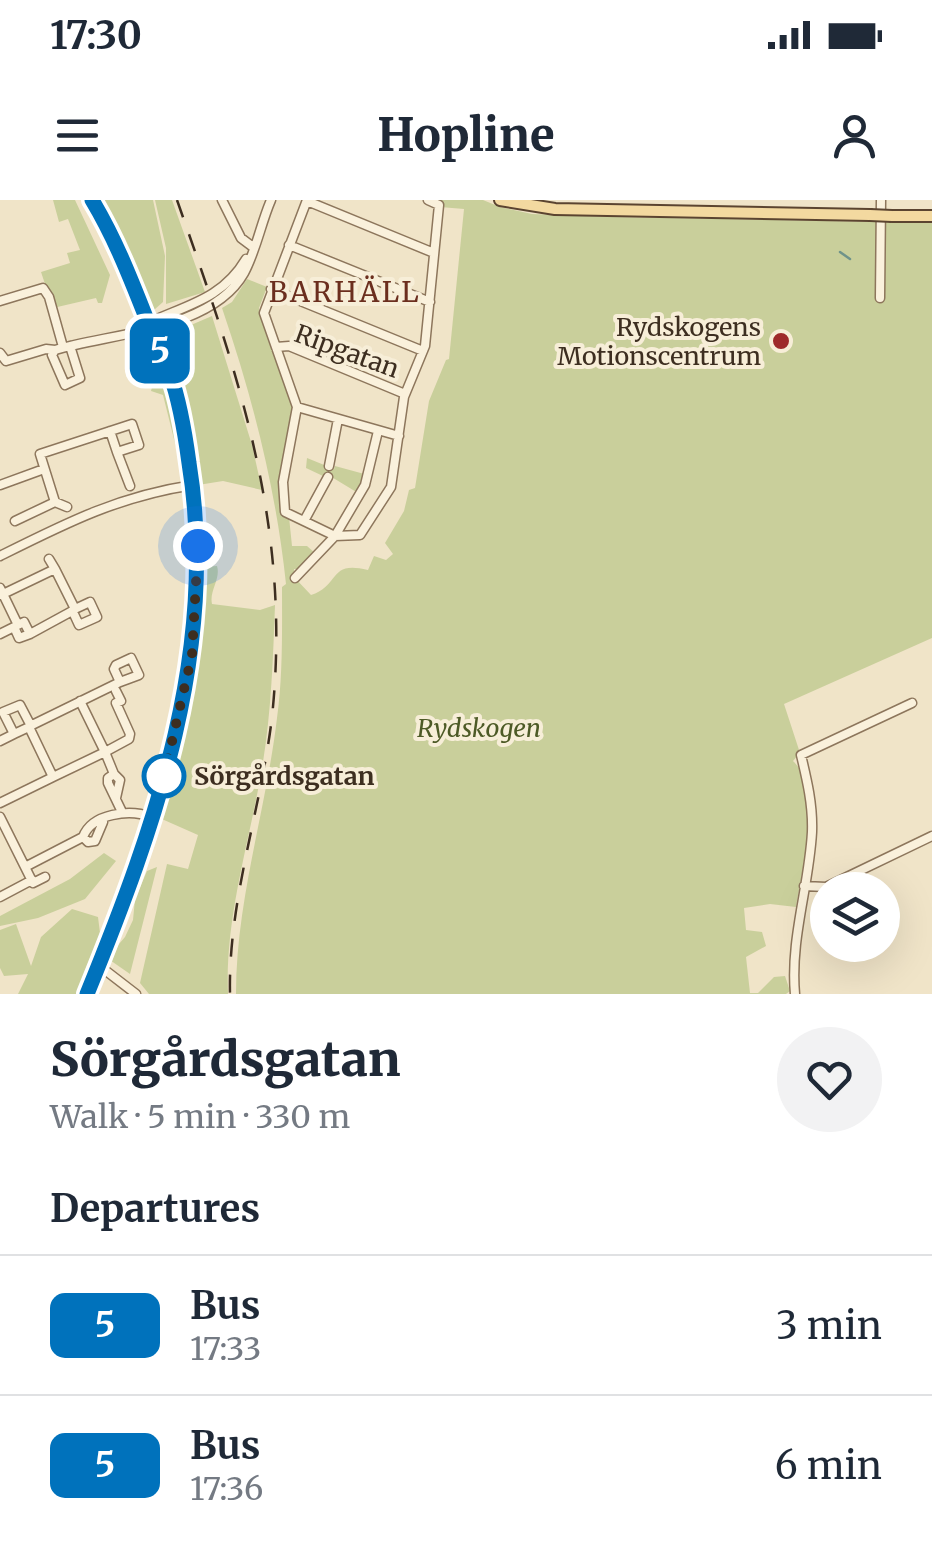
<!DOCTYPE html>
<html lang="en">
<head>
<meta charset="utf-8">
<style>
	:root { --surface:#fff; --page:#f2f2f3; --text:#1f2937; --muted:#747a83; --line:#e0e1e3 }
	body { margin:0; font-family:Merriweather,serif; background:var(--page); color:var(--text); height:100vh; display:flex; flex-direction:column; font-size:38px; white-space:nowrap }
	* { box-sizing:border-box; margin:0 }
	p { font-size:32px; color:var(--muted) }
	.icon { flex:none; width:55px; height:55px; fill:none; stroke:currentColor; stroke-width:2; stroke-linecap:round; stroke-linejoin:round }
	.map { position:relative; height:794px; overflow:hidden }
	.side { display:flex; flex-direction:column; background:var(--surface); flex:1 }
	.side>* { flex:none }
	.badge { padding:0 20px; border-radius:15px; font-size:35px; line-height:65px }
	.buttons { position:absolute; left:810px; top:672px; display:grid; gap:20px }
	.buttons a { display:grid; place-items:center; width:90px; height:90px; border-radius:50%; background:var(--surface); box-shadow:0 10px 40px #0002; font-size:50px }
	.you { position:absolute; width:50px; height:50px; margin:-25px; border:8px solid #fff; border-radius:50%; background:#1a73e8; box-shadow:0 0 0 15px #1a73e833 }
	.map>.badge { position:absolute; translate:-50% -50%; box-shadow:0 0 0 5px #fff }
	h2 { padding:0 50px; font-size:38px; line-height:90px }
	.round { display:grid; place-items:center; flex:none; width:105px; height:105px; border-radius:52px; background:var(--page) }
	.overview { display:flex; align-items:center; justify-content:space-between; height:170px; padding:0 50px }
	h1 { font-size:48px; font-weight:800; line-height:75px }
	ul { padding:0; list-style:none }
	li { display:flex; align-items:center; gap:30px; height:140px; padding:0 50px; border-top:2px solid var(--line) }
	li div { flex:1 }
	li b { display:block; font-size:38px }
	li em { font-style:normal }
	li .badge { min-width:110px; font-weight:700; text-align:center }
	.status { display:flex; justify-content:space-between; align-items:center; height:70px; padding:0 50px; background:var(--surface); direction:ltr }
	.status svg { height:28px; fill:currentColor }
	header { display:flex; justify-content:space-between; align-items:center; height:130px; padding:0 50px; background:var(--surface); font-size:45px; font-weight:800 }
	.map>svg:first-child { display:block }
</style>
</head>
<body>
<div class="status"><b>17:30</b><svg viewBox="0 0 49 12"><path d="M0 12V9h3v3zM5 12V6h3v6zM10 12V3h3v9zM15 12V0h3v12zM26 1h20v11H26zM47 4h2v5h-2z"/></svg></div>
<header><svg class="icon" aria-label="menu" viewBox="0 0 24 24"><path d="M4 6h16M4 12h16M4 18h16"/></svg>Hopline<svg class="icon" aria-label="person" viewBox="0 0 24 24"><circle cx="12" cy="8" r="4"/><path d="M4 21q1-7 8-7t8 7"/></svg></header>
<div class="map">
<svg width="932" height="794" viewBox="0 0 932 794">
	<rect width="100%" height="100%" fill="#f0e4c8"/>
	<path fill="#c9cf9b" d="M 53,0 L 75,0 L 110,75 L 102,103 L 98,103 L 96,98 L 53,108 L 41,72 L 70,63 L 67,53 L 80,50 L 68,19 L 59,22 Z
		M 97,0 L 153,0 L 165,56 L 163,102 L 154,110 Z
		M 155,0 L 172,0 L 205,92 L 166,104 L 166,48 Z
		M 434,0 L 483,0 L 500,7 L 532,14 L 612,17 L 932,23 L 932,438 L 784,504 L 800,553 L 793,561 C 822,587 802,672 796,707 L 770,704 L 744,708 L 746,730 L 762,732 L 766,746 L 746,757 L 750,793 L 758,793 L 774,777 L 785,776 L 790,791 L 786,794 L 236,794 C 236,700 266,611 277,518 C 283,475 282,431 282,387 L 286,384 C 276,289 253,199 222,108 L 232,102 L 247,79 L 267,87 L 259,108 L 261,117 L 293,207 L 279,286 L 283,313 L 289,317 L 292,346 L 307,346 L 316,354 L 302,369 L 294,369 L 294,377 L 311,395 C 341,385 328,360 368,370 L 374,356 L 386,360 L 393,354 L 385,343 L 404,311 L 409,290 L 415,288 L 429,201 L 446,160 L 449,159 L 464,9 L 440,7 Z
		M 212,116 L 252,245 L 262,290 L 223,281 L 198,285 L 191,234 L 163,137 Z
		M 148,150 L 155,152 C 166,184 195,245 185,280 L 181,281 L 179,259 L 163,195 L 151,191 L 156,171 Z
		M 307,258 L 334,269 L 335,266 L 368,275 L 358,293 L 325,273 L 323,276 L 306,268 Z
		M 217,366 C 221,379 209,391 212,404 L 260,410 L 275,405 C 273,462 271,518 261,574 C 248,647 225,719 228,794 L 149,794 L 140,783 L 167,664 L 188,669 L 198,635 L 155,616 L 171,576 L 200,414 L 201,367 Z
		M 104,653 L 116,661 L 85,699 L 38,718 L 0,726 L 0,716 L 70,679 Z
		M 157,667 L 130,774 L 107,758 L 125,737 L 133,720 L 135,699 L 147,671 Z
		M 72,709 L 98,717 L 100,733 L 78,794 L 18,794 L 28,774 L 4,776 L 0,768 L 0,730 L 16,724 L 31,766 L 41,737 Z"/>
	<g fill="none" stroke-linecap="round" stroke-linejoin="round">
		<path stroke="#6f938a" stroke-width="2.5" d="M 840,52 L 850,59"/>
		<defs>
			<path id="minor" d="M 222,0 L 241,38 L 253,47
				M 307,0 L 264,113 L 297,207 L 283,282 L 285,312 L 335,336 L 360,335 L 391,287 L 404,197 L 425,146 L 439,5 L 428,0
				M 307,1 L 434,53
				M 289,45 L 430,102
				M 271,89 L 423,151
				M 138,96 L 149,125
				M 880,98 L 881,0
				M 0,101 L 43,88 L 49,97 L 63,147
				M 138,128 C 179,106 220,103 246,59
				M 70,146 L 80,178 L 65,185 L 52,155 L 55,150 C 112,133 212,130 244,73 C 256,51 261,23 271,0
				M 276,147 L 289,146 L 405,194
				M 0,153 L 6,161 L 46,149 L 55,150
				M 297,207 L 399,236
				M 117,252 L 130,286
				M 329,266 L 338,219
				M 0,285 L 44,269
				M 67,307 L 55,302 L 40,254 L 132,224 L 139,245 L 117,252 L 110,231
				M 15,321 L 55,302
				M 304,321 L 328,277
				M 0,356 C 66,323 119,296 193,285
				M 55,369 L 75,409 L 90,402 L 97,417 L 79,425 L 73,412
				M 295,378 L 335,336 L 365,285 L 378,231
				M 0,388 L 3,394 L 55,369 L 49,359
				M 0,395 L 3,394 L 18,425 L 24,422 L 30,434 L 19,438 L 14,427 L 18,425
				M 0,434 L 14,427
				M 30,434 L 74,410
				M 131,458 L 139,475 L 120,482 L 114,469 L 116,465 Z
				M 80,501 L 105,552 L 129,539 L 130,534 L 116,503 L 121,501 L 116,491
				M 30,526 L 120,482
				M 31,526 L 20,505 L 3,512 L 14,534 L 29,527 L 53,577 L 105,552 L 114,574
				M 0,541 L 14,534
				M 116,598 L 120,580 L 114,574 L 108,578 L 108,583 L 122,612
				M 0,603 L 53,577
				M 0,617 L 25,667
				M 83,637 L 88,642 L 95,641 L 103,622
				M 45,677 L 33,683 L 25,667 L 83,637 C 92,613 130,609 151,617
				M 804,686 L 826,687 L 932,636
				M 0,697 L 32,680
				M 97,769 L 101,767 L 136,794
				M 87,794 C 130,688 178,567 193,452 C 213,294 174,136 93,0
				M 795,794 C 790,739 809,687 812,632 C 813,605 807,580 801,555 L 912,503"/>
			<path id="major" d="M 500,0 L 555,9 L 870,15
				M 892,16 L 932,16"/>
		</defs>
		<use href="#minor" stroke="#8d765c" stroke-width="11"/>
		<use href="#major" stroke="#5b4430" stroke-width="14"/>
		<use href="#minor" stroke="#faf1dc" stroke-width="8"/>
		<use href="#major" stroke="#f3d9a0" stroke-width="10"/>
		<path stroke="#3d2e20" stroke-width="2.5" stroke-dasharray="18 18" stroke-linecap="butt" d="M 177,0 C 239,177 292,326 272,517 C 261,610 228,700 230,794"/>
		<defs>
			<path id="major-bridge" d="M 870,15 L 892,16"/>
		</defs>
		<use href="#major-bridge" stroke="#5b4430" stroke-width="14" stroke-linecap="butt"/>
		<use href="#major-bridge" stroke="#f3d9a0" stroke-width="10"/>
	</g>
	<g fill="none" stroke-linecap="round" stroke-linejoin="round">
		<defs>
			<path id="line" d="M 87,794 C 156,625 219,448 189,263 C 185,233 180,202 170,174 C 164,157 156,141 149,125 C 132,82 116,40 92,0"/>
		</defs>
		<use href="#line" stroke="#fff" stroke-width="22"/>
		<use href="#line" stroke="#0072bc" stroke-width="15"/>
		<path stroke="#3d2e20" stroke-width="10" stroke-dasharray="0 18" d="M 164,576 L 192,455 L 198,346"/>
	</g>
	<circle fill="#9e2a2b" stroke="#f7eed8" stroke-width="4" cx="781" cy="141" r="10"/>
	<circle fill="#fff" stroke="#0072bc" stroke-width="5" cx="164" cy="576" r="20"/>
	<g text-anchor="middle" stroke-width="8" stroke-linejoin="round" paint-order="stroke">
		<g font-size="25" fill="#3d2e20" stroke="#f7eed8" text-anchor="end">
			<text x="761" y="136">Rydskogens<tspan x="761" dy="29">Motionscentrum</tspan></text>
		</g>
		<g font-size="25" fill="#3d2e20" stroke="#f7eed8">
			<text transform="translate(347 151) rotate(20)" y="9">Ripgatan</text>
		</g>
		<g font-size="25" font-style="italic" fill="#4d5a26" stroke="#f7eed8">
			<text x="479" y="537">Rydskogen</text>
		</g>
		<g font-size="25" font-weight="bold" fill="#3d2e20" stroke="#f7eed8" text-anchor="start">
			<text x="194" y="585">Sörgårdsgatan</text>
		</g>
		<g font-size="28" letter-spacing="2.5" fill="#6b2e1e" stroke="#f7eed8">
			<text x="345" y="102">BARHÄLL</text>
		</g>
	</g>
</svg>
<div class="buttons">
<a><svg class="icon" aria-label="layers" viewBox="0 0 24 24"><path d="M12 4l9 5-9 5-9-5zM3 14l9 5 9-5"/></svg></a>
</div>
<div class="you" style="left:198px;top:346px"></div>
<b class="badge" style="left:160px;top:151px;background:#0072bc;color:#fff">5</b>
</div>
<section class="side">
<div class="overview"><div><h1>Sörgårdsgatan</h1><p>Walk · 5 min · 330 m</p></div><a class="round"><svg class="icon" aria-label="heart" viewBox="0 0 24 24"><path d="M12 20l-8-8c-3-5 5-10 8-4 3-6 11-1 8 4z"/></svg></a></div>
<h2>Departures</h2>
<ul>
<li><span class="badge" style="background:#0072bc;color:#fff">5</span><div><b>Bus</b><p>17:33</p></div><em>3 min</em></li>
<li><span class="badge" style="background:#0072bc;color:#fff">5</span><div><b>Bus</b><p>17:36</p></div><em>6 min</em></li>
</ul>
</section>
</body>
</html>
